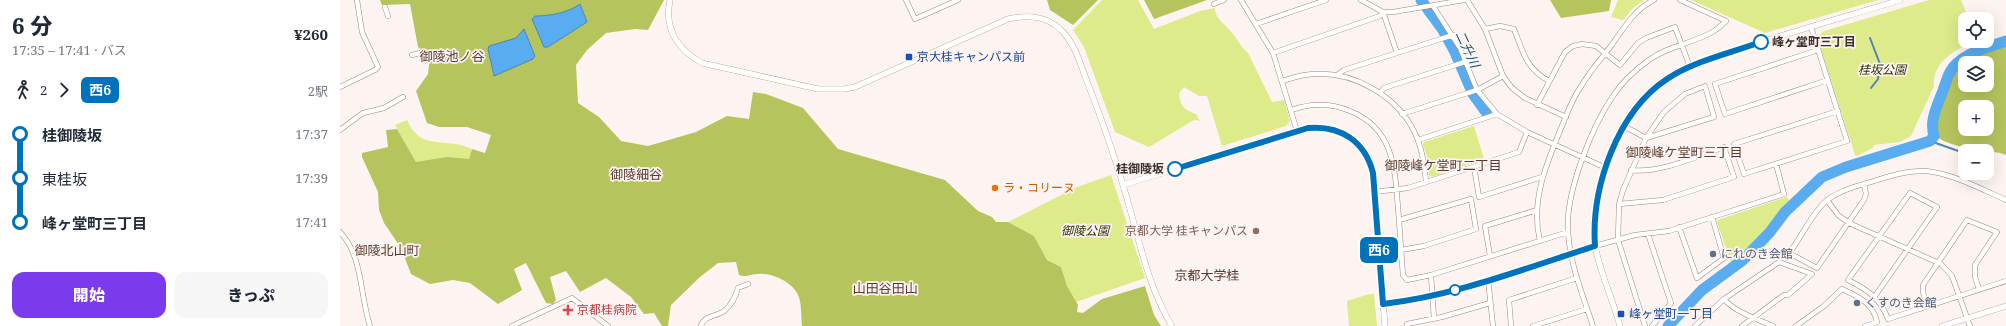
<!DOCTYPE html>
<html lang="ja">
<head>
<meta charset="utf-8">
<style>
	:root { --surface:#fff; --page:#f6f6f7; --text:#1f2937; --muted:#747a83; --accent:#7c3aed }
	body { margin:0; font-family:"Noto Serif","Noto Sans JP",serif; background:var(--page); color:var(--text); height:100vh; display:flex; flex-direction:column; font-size:15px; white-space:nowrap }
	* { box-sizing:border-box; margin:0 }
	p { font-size:13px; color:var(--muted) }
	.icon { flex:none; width:22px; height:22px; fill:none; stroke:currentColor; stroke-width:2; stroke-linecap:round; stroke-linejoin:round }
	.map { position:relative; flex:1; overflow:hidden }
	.sheet { display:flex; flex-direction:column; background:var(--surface); width:340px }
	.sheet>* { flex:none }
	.badge { padding:0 8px; border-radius:6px; font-size:14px; line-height:26px }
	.controls { position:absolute; left:1618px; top:12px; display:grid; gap:8px }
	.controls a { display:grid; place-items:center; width:36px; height:36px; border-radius:8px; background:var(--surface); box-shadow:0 4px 16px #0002; font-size:20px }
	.map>.badge { position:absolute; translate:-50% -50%; box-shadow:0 0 0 2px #fff }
	.legs { display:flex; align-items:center; gap:6px; height:44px; padding:0 12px; font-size:13px }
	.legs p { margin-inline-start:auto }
	.summary { display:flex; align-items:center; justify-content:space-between; height:68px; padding:0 12px }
	h1 { font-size:22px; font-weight:800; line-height:30px }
	.primary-button { display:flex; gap:8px; margin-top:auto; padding:8px 12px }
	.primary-button a { flex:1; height:46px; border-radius:12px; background:var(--accent); color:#fff; font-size:16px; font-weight:800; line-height:46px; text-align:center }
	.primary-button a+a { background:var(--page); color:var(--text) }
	ul { padding:0 12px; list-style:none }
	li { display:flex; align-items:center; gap:14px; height:44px; font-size:15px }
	li i { display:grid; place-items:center; width:6px; height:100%; margin:0 5px; background:currentColor }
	li i::after { content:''; width:10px; height:10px; margin:-5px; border:3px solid; border-radius:50%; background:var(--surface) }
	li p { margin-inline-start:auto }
	li:first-child i { background:linear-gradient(#0000 50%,currentColor 0) }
	li:last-child i { background:linear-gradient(currentColor 50%,#0000 0) }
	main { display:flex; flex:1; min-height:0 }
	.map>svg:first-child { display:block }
</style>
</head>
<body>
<main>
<section class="sheet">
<div class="summary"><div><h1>6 分</h1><p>17:35 – 17:41 · バス</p></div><b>¥260</b></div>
<div class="legs"><svg class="icon" aria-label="walk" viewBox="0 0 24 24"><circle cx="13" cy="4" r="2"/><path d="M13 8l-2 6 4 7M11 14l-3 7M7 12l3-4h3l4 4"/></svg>2<svg class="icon" aria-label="forward" viewBox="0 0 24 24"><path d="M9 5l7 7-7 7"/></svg><b class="badge" style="background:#0072bc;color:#fff">西6</b><p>2駅</p></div>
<ul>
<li><i style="color:#0072bc"></i><b>桂御陵坂</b><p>17:37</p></li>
<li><i style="color:#0072bc"></i><span>東桂坂</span><p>17:39</p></li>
<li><i style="color:#0072bc"></i><b>峰ヶ堂町三丁目</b><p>17:41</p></li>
</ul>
<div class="primary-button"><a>開始</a><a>きっぷ</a></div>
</section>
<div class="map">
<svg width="1666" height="326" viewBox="0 0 1666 326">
	<rect width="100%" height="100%" fill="#fdf4f1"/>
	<path fill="#ddeb8a" d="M 762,0 L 798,0 L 814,29 L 860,11 L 875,8 C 875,20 886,24 892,33 C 898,40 901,47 908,53 L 932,102 L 944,100 L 950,121 L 946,126 L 882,146 L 867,96 L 859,96 L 844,87 L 839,93 C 840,106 844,110 856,114 L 860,121 L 854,120 L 809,147 L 775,132 L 744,47 L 733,30 Z
		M 1278,0 L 1304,0 L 1293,8 L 1283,20 L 1271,17 Z
		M 1351,0 L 1538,0 L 1425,33 Z
		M 1589,0 L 1621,0 L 1629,19 L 1625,19 L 1625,41 L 1635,41 C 1616,49 1592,62 1594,86 L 1571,136 L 1560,142 L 1534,145 L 1533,148 L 1517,156 L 1515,155 L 1477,37 L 1484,31 Z
		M 67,120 C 81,153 107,136 132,149 L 129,159 L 76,162 L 55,125 Z
		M 1134,126 L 1144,159 L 1092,177 L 1089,175 L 1087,157 L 1083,144 L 1084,142 Z
		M 771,175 L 805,278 L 736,302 L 727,286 L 721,267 L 707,260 L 694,236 L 668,222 L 737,187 Z
		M 1446,197 L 1448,198 L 1451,208 L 1429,236 L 1429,244 L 1397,264 L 1393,269 L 1377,222 L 1378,220 Z
		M 1029,294 L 1034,294 L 1037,326 L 1009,326 L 1007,301 Z"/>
	<path fill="#b6c45e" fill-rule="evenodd" d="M 40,0 L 324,0 L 308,30 L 295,29 L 266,33 L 247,50 L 236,65 L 238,103 L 259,117 L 281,141 L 308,146 L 356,132 L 387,116 L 409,119 L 413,92 L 426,94 L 463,108 L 498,149 L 605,180 L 638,211 L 652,217 L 656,222 L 668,222 L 694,236 L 707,260 L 721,267 L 727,286 L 738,305 L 737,312 L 743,313 L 762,299 L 805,286 L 814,315 L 821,326 L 462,326 C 461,317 462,303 458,295 C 453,282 430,272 418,274 C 411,274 406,278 399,275 L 396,262 L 378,263 L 360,277 L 331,305 L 328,326 L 322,326 L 314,313 L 304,314 L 291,297 L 266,278 L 240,292 L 226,271 L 210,277 L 216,300 L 213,304 L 206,303 L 186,263 L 174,269 L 182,290 L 158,304 L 130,283 L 113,280 L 90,284 L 71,274 L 61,248 L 44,223 L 39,210 L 38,192 L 22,157 L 22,153 L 48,147 L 46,130 L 57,129 L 76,162 L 107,157 L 129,159 L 132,149 L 145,153 L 151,135 L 127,127 L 99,127 L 87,123 L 76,91 L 88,74 L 90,57 L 78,47 L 70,4 L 42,5 Z
		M 707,0 L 758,0 L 733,25 L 710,10 Z
		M 804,0 L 867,0 L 814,19 Z
		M 1210,0 L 1271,0 L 1269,11 L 1221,18 Z
		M 1666,43 L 1666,155 L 1660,153 C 1647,151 1604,147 1596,135 C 1588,124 1610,71 1621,62 C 1633,52 1651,48 1666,43 ZM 1625,63 L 1647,63 L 1647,85 L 1625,85 ZM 1625,107 L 1647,107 L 1647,129 L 1625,129 Z"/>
	<path fill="#58acef" stroke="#5086b4" d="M 240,4 L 247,22 L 208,47 L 204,47 L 192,19 L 195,16 C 209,16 228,13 240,4 Z
		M 184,29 L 195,56 L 193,59 L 154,76 L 148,49 L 149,46 L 176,38 Z"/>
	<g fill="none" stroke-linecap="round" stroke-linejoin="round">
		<path stroke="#5086b4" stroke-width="2" d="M 1530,38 L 1540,64 L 1538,79 L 1531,88
			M 1590,141 L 1624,153"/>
		<path stroke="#58acef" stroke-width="11" d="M 1081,0 L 1103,30 L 1114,50 L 1133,94 L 1146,112
			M 1328,326 L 1362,290 L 1403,260 L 1430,232 L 1445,212 L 1482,177 L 1506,167 L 1590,141 L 1594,136 C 1590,122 1595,111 1600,98 C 1604,89 1606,80 1610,72 C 1621,53 1647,48 1666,41"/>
		<defs>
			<path id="minor" d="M 566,0 L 575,19 L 618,0
				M 901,0 L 933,53 L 957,131
				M 1021,0 L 1043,12 L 1053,12 L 1124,0
				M 1127,0 L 1145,29 L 1163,76 L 1172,88 L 1185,98 L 1226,117
				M 874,4 L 884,0
				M 1093,6 L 1120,48 L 1137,90 L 1157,114 L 1187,132 L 1266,168
				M 45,7 L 48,16
				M 916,24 L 986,0
				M 1471,27 L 1507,141 L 1404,174 L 1394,144 L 1498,111
				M 1145,29 L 1160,26 L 1174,29 C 1183,52 1186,69 1209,81
				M 1478,50 L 1375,84 L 1385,114 L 1488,80
				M 933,53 L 1040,16 L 1043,12 L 1057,53
				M 72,55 L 80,53
				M 997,75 L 1004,70 L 1113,35
				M 942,81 C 949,79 957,76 965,75 C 1011,68 1061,96 1078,140 C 1083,154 1085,168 1086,182
				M 0,87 L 35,70 L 38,67 L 22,32 L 17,0
				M 1040,93 L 1044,88 L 1125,62
				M 1197,105 L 1225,52 L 1233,46 L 1242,44 L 1256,46 L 1280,65 L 1298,43 L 1306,38 L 1335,27 L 1350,67
				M 951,110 C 971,103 990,102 1010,111 C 1053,128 1055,167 1058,208 C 1060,230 1061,252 1063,275 L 1067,280 L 1091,275 L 1228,232
				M 1062,114 L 1137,90 L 1163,76
				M 1284,126 L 1306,138 L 1374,117 L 1365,86 L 1345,94 L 1324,112 L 1306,138 L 1283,190 L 1279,204 L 1278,240 L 1305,326
				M 0,130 L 23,113 L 44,108 L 63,97
				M 1078,140 L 1157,114
				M 1134,167 L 1139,197 L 1202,177
				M 1524,184 L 1526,194 L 1524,200 L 1477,268 L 1449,253 C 1462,237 1470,216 1485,202 C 1496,192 1511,188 1524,184 C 1544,178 1565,170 1586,171 C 1614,174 1641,189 1666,200
				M 1034,192 L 1068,188 L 1179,152 L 1187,132
				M 1487,200 L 1498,215 L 1509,223 L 1601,264 L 1612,276 L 1630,326
				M 1279,204 L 1323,200 L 1394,177 L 1384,147 C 1357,156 1320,174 1291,170
				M 1059,220 L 1131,199 L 1136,229 L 1084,246 L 1061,250
				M 1339,227 L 1357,278 L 1384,258 L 1372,217
				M 0,232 C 23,256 20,296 30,326
				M 1308,234 L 1331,303 L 1312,326
				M 1200,241 C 1190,201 1207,162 1222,126 C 1227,113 1233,97 1242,85 C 1250,71 1261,59 1271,46 C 1283,29 1295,9 1314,0
				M 1255,246 L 1295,235 L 1329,231 L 1444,194 L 1436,164
				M 1150,256 L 1145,226 L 1197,210
				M 1091,275 L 1094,319
				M 1148,279 L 1153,326
				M 1535,296 L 1597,207 L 1570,193 L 1508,280 C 1528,290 1540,298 1548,319 L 1666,281
				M 1384,299 C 1393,311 1419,320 1433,326
				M 1587,306 L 1583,292 L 1583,285 L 1627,220 L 1657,232 L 1635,265 L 1635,277 L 1639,289
				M 172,326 L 232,298 L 268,326
				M 361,326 C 364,315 376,317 384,311 C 392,305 395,297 398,288 L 408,284
				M 1067,326 L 1067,324 L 1102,317 L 1150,303
				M 1171,326 L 1169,300 L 1237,278
				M 1193,326 L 1247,309
				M 1253,326 C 1243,296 1230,264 1228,232 C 1225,194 1251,128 1273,96 C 1282,82 1295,70 1309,60 C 1333,42 1366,43 1386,21 L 1340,0
				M 1355,326 L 1384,299 L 1439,262 L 1472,274 L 1448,295 L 1444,295 L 1402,326
				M 1456,326 L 1484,306 L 1502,289 C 1519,297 1533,303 1537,322 L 1525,326"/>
			<path id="tertiary" d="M 330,0 C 324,29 337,49 362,63 L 478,89 L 504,89 L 515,87 L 668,19 C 687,15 706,15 721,30 C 735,43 741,66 748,84 C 762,120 775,157 786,195 C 799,239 808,287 832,326
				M 783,185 L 968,128 C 1000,125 1025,141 1033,173 L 1045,326
				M 1043,304 C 1115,296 1186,268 1255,246
				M 1280,326 C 1273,300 1259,270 1255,245 C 1250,216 1259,184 1270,157 C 1280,136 1289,111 1307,95 C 1332,72 1364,62 1395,51 C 1449,32 1505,17 1560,0
				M 1602,326 L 1666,306"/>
		</defs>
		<use href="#minor" stroke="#a68275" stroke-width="5.5"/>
		<use href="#tertiary" stroke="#a68275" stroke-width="6"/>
		<use href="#minor" stroke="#fff" stroke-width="4.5"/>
		<use href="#tertiary" stroke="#fff" stroke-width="5.5"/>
	</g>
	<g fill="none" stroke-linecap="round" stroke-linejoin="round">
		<defs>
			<path id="line-1" d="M 835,169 L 968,128 C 1000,125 1025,141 1033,173 L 1043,304 C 1115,296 1186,268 1255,246 C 1251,188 1277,112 1327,79 C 1354,61 1390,53 1421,42"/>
		</defs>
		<use href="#line-1" stroke="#fff" stroke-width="9"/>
		<use href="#line-1" stroke="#0072bc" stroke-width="6"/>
	</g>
	<g fill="#fff" stroke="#0072bc" stroke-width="2">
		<circle cx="1421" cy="42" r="7"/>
		<circle cx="835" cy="169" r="7"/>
		<circle cx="1115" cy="290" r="5"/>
	</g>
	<g fill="#1a4fb4" stroke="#fdf4f1" stroke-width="1.5">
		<rect x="565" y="53" width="8" height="8" rx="2"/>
		<rect x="1277" y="310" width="8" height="8" rx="2"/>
	</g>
	<circle fill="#e8710a" stroke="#fdf4f1" stroke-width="1.5" cx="655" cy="188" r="4"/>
	<circle fill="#8d6e63" stroke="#fdf4f1" stroke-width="1.5" cx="916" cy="231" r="4"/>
	<g fill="#5c6f8a" stroke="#fdf4f1" stroke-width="1.5">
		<circle cx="1373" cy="254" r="4"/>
		<circle cx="1517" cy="303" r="4"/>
	</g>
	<path fill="#e0444e" stroke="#fdf4f1" stroke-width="1.5" d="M226 304h4v4h4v4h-4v4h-4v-4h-4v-4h4z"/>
	<g text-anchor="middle" stroke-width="3.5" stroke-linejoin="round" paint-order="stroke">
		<g font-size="12" font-weight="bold" fill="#3e2f29" stroke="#fdf4f1" text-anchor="start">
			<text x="1432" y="46">峰ヶ堂町三丁目</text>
			<text x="824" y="173" text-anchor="end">桂御陵坂</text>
		</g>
		<g font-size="12" fill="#164399" stroke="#fdf4f1" text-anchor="start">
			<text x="577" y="61">京大桂キャンパス前</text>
			<text x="1289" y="318">峰ヶ堂町一丁目</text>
		</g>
		<g font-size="12" font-style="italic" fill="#2d3206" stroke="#fdf4f1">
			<text x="1542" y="74">桂坂公園</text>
			<text x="745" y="235">御陵公園</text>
		</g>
		<g font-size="12" fill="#c56008" stroke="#fdf4f1" text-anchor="start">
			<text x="663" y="192">ラ・コリーヌ</text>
		</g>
		<g font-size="12" fill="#785e54" stroke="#fdf4f1" text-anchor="end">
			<text x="908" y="235">京都大学 桂キャンパス</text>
		</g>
		<g font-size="12" fill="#4e5e75" stroke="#fdf4f1" text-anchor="start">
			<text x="1381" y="258">にれのき会館</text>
			<text x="1525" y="307">くすのき会館</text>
		</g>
		<g font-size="12" fill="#be3a42" stroke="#fdf4f1" text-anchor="start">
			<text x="237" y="314">京都桂病院</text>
		</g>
		<g font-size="13" font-style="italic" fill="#0b4b77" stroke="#fdf4f1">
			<text transform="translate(1128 49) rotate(65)" y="5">二升川</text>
		</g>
		<g font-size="13" fill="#5a3b2f" stroke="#fdf4f1">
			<text x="112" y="61">御陵池ノ谷</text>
			<text x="1344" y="157">御陵峰ケ堂町三丁目</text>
			<text x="1103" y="170">御陵峰ケ堂町二丁目</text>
			<text x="296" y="179">御陵細谷</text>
			<text x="47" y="255">御陵北山町</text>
			<text x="867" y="280">京都大学桂</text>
			<text x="545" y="293">山田谷田山</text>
		</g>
	</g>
</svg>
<div class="controls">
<a><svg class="icon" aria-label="locate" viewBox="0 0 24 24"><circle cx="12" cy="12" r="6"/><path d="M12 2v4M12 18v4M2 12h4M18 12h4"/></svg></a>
<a><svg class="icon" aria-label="layers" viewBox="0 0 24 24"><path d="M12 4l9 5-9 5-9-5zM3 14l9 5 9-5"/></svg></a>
<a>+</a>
<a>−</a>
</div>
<b class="badge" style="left:1039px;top:250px;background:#0072bc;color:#fff">西6</b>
</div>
</main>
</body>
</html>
